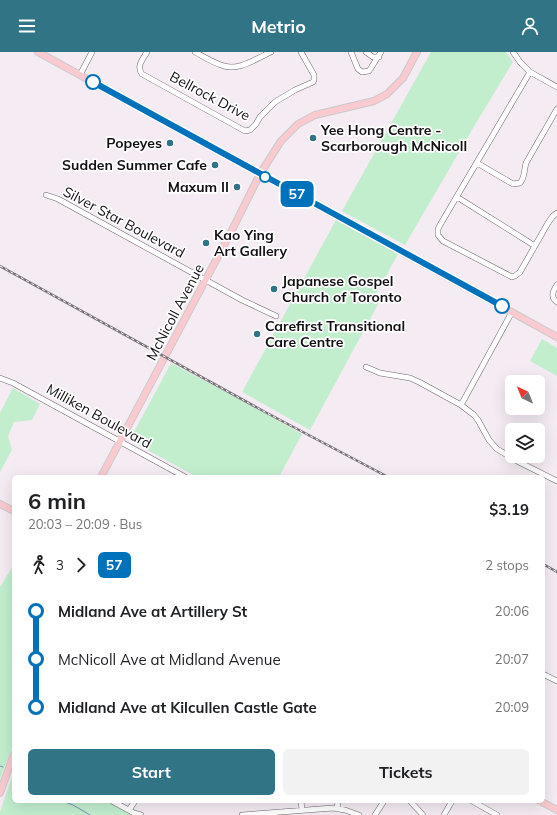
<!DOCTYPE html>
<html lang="en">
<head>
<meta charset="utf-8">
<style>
	:root { --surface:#fff; --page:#f2f2f2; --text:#202124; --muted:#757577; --accent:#317485 }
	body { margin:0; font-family:Mulish,sans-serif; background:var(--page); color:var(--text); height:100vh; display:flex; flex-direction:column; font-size:15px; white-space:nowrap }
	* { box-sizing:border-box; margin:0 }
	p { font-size:13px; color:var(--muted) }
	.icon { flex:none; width:22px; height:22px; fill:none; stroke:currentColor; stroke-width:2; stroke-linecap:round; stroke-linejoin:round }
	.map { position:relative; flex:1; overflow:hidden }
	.details { position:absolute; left:12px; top:423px; width:533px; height:328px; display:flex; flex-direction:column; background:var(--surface); border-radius:6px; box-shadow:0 4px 16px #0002 }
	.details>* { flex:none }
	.badge { padding:0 8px; border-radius:6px; font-size:14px; line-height:26px }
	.needle { width:26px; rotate:317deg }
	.fabs { position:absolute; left:505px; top:323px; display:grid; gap:8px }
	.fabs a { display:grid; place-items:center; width:40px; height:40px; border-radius:6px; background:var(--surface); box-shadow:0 4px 16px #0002; font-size:20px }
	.map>.badge { position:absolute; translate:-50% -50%; box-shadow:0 0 0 2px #fff }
	.legs { display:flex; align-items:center; gap:6px; height:44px; padding:0 16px; font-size:13px }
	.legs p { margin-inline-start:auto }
	.head { display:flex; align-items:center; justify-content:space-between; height:68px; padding:0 16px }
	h1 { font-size:22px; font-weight:700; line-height:30px }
	.primary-button { display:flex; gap:8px; margin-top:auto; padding:8px 16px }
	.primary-button a { flex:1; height:46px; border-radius:6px; background:var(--accent); color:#fff; font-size:16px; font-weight:700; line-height:46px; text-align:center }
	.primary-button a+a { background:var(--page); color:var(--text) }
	ul { padding:0 16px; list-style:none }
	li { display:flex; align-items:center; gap:14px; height:48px; font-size:15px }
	li i { display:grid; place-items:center; width:6px; height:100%; margin:0 5px; background:currentColor }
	li i::after { content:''; width:10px; height:10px; margin:-5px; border:3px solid; border-radius:50%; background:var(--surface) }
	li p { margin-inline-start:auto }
	li:first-child i { background:linear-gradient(#0000 50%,currentColor 0) }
	li:last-child i { background:linear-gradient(currentColor 50%,#0000 0) }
	header { display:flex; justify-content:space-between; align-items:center; height:52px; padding:0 16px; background:var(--accent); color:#fff; font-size:18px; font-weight:700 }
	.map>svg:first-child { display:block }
</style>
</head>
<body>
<header><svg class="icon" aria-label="menu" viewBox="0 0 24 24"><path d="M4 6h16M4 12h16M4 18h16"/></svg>Metrio<svg class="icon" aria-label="person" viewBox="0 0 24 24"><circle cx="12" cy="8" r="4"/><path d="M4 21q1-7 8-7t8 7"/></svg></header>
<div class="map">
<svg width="557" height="763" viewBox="0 0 557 763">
	<rect width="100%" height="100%" fill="#f4ebf3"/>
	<path fill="#c2eece" d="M 431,0 L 506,0 L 513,10 L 476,71 L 405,193 L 342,159 Z
		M 336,168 L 398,202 L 376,242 L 382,245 L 310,378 L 242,340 Z
		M 542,287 L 557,296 L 557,324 L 530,309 Z
		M 171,311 L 239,347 L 302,382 L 279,425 L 197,425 L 133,390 L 134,380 Z
		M 13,336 L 40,352 L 32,368 L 14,370 L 8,384 L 12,398 L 0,420 L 0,361 Z
		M 14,512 L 14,690 L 0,727 L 0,535 Z
		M 14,718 L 14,749 L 105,749 L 132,763 L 0,763 L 0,760 Z"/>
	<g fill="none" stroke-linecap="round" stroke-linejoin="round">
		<path stroke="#7d91bc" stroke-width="1" d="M 0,714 L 3,715
			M 13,720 L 14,721
			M 62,749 L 73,753 L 90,763"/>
		<defs>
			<path id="minor" d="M 147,0 C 143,7 136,14 142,22 L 245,79 L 250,78 L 256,72 L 260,65 L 275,50 L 295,38 L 313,30 L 314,28 L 314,23 L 301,0
				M 195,0 C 204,5 212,10 221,13 C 238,20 255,7 271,0
				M 351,0 L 358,17 L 362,20 L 369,19 L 381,0
				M 366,0 L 373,5 L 379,5
				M 513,0 L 520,10 L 530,20 L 557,35
				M 530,20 L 440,173 L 438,177 L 438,183 L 443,189 L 512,225 L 515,224 L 520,220 L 548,171 L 553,164 L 557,161
				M 80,23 L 92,0
				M 477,111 L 513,132 L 520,131 C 525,126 524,118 526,111 L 557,57
				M 46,143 L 58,147 L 242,248 L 276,264
				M 457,145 L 535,194
				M 557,233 C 553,239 550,245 557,250
				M 366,315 L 380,321 L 410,326 L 419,330 L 461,353 L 474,363 L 478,368 L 489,388 L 497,397 L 517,409 L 557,429
				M 0,326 L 13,331 L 185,425
				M 461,353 L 512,260
				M 543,622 L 557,629
				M 112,749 L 134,761 L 141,763
				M 301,749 L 302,758
				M 410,749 L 423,763
				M 472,749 L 497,763
				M 337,757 L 338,749
				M 129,758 L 135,749
				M 242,763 L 333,756 L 345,758 L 359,763
				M 375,763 L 384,749
				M 444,763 L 452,749"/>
			<path id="major" d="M 38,0 L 557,285
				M 101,425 L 232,178 L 260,122 L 281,89 L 298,72 L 315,63 L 374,49 L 387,42 L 403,26 L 417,0
				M 0,452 L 14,459
				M 0,741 L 14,702
				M 540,749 L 557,758"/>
		</defs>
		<use href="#minor" stroke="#6e666e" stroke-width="6"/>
		<use href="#major" stroke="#cbcacb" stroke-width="8"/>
		<use href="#minor" stroke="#fff" stroke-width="5"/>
		<use href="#major" stroke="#f9cad0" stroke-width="6"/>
		<defs>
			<path id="rail" d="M 0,214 L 265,360 L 388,425
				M 543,512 L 557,520"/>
		</defs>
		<use href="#rail" stroke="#787378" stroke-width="2.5"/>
		<use href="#rail" stroke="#fff" stroke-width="1" stroke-dasharray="3" stroke-linecap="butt"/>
	</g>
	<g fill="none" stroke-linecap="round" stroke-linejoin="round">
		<defs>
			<path id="line-1" d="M 93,30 L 502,254"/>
		</defs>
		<use href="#line-1" stroke="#fff" stroke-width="9"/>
		<use href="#line-1" stroke="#0072bc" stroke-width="6"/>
	</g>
	<g fill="#fff" stroke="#0072bc" stroke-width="2">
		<circle cx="93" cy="30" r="7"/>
		<circle cx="265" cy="125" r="5"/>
		<circle cx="502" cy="254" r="7"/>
	</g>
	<g fill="#317485" stroke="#fff" stroke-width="1.5">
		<circle cx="313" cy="86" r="4"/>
		<circle cx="170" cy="91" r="4"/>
		<circle cx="215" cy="113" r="4"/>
		<circle cx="237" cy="135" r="4"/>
		<circle cx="206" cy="191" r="4"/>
		<circle cx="274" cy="237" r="4"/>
		<circle cx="257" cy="282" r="4"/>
	</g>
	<g text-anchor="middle" stroke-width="3.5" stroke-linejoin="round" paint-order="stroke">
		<g font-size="14" fill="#131013" stroke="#fff">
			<text transform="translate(210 44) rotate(28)" y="5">Bellrock Drive</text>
			<text transform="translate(124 170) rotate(28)" y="5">Silver Star Boulevard</text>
			<text transform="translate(175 260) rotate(-62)" y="5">McNicoll Avenue</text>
			<text transform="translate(99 364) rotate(29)" y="5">Milliken Boulevard</text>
		</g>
		<g font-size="14" font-weight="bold" fill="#131013" stroke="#fff" text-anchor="start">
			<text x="321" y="83">Yee Hong Centre -<tspan x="321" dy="16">Scarborough McNicoll</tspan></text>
			<text x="162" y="96" text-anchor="end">Popeyes</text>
			<text x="207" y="118" text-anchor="end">Sudden Summer Cafe</text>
			<text x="229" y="140" text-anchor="end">Maxum II</text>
			<text x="214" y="188">Kao Ying<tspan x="214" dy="16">Art Gallery</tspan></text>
			<text x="282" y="234">Japanese Gospel<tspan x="282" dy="16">Church of Toronto</tspan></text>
			<text x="265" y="279">Carefirst Transitional<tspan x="265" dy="16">Care Centre</tspan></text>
		</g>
	</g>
</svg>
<div class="fabs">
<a><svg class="needle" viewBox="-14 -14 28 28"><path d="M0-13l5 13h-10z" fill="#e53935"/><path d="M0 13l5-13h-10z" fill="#757577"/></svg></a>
<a><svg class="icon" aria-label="layers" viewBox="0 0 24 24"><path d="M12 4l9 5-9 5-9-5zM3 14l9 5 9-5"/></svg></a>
</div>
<b class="badge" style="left:297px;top:142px;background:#0072bc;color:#fff">57</b>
<section class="details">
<div class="head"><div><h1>6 min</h1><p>20:03 – 20:09 · Bus</p></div><b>$3.19</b></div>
<div class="legs"><svg class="icon" aria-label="walk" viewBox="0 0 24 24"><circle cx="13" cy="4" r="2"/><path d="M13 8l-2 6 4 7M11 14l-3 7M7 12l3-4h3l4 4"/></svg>3<svg class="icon" aria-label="forward" viewBox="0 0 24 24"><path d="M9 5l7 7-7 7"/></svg><b class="badge" style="background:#0072bc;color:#fff">57</b><p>2 stops</p></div>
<ul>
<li><i style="color:#0072bc"></i><b>Midland Ave at Artillery St</b><p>20:06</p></li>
<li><i style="color:#0072bc"></i><span>McNicoll Ave at Midland Avenue</span><p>20:07</p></li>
<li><i style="color:#0072bc"></i><b>Midland Ave at Kilcullen Castle Gate</b><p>20:09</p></li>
</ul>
<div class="primary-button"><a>Start</a><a>Tickets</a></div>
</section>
</div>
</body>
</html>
